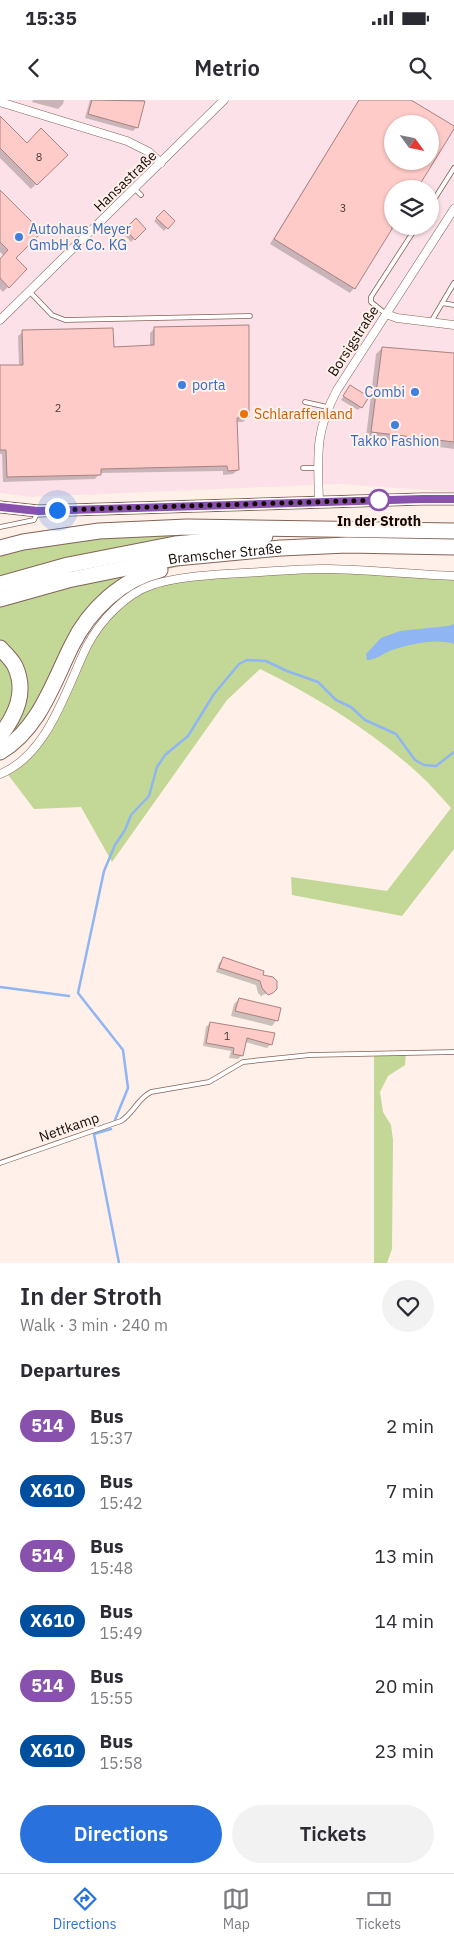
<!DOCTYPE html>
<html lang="en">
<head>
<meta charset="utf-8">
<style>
	:root { --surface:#fff; --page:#f2f2f3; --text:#2b2b33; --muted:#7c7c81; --line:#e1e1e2; --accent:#2972de }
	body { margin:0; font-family:"IBM Plex Sans",sans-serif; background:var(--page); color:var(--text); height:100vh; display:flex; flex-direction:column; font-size:19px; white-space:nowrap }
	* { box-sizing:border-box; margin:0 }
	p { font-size:16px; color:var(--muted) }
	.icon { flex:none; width:28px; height:28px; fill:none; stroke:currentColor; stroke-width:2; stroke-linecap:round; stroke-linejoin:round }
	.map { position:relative; height:1163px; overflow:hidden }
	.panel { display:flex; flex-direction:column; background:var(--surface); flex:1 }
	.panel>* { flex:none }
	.badge { padding:0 10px; border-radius:16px; font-size:18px; line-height:32px }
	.needle { width:32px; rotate:123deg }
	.buttons { position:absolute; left:384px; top:15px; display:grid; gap:10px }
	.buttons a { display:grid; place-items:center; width:55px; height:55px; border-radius:50%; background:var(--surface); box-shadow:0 1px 4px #0004; font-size:25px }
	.you { position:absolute; width:25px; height:25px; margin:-12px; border:4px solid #fff; border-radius:50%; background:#1a73e8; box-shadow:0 0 0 8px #1a73e833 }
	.map>.badge { position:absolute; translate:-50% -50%; box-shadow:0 0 0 2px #fff }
	h2 { padding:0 20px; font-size:19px; line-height:45px }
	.round { display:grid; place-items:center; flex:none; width:52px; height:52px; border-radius:26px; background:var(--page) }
	.summary { display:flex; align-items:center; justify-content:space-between; height:85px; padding:0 20px }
	h1 { font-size:24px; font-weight:600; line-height:38px }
	.action { display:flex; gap:10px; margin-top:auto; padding:10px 20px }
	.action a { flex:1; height:58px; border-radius:30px; background:var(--accent); color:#fff; font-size:20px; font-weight:600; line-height:58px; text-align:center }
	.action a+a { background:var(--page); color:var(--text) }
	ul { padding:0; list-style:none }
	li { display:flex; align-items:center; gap:15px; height:65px; padding:0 20px }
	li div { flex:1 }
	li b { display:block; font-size:19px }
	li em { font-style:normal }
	li .badge { min-width:55px; font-weight:700; text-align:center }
	.status { display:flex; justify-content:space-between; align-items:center; height:35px; padding:0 25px; background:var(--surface); direction:ltr }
	.status svg { height:14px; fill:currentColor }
	header { display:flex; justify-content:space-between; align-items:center; height:65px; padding:0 20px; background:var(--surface); font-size:22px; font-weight:600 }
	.tabs { display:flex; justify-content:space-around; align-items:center; height:70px; border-top:1px solid var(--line); background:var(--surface); font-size:14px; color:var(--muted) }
	.tabs a { display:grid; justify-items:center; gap:2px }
	.tabs .on { color:var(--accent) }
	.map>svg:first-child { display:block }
</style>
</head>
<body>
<div class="status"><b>15:35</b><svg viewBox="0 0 49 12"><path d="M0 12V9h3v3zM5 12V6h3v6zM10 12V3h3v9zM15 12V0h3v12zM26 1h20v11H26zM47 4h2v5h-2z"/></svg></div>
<header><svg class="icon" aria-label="back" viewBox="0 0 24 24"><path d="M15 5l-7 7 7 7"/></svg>Metrio<svg class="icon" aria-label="search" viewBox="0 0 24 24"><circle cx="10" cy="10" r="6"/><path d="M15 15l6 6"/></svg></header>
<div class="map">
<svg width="454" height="1163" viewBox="0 0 454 1163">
	<rect width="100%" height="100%" fill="#fff0ea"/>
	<path fill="#fce2e8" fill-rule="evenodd" d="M 0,0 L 454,0 L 454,392 L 339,384 L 31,397 L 0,393 ZM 392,24 L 430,24 L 430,61 L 392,61 ZM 392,89 L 430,89 L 430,126 L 392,126 Z"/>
	<path fill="#c3d896" d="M 348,428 L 175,444 L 0,484 L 0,448 L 99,431 Z
		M 207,455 L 177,467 L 149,473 L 107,499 L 40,611 L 0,646 L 0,499 Z
		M 328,469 L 454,476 L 454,749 L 402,816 L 292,795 L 291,777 L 387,791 L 451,708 C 441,697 431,685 420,675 C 373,632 317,597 260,569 L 227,600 L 112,762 L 81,707 L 34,709 L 6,672 L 39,643 L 100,526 L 137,493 L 170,481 Z
		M 406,952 L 405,965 L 388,976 L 380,992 L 383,1012 L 391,1025 L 393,1040 L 392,1149 L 387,1163 L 374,1163 L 374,953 Z"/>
	<path fill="#8fb5f2" d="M 454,524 L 454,544 C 435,538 411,544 392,550 C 384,553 376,560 367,560 L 366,554 L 381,538 L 400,531 L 448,526 Z"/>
	<path fill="#0003" fill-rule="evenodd" d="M 33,0 L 64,0 L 63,4 L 58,9 L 32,2 Z
		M 90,0 L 144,0 L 137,27 L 133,31 L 85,18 Z
		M 359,0 L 409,0 L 454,28 L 416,89 L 392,89 L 393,126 L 354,188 L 350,193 L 270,144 ZM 392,24 L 430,24 L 430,61 L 392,61 Z
		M 0,18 L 27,44 L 66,55 L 31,89 L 0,58 Z
		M 0,91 L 14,158 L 26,169 L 3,192 L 0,189 L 0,160 L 4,156 L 0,152 Z
		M 164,112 L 173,121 L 164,131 L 154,121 Z
		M 136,120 L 144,129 L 131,142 L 123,133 Z
		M 154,229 L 248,317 L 243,322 L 236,322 L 238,370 L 233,374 L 223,375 L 223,371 L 100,373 L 95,379 L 3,382 L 2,354 L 0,354 L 0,266 L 19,266 L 18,236 L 23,232 L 112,248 L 150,246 L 150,233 Z
		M 382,248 L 454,254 L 454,349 L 366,337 L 376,254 Z
		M 348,290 L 361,307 L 358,310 L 341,300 Z
		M 223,859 L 261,876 L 273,892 L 262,895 L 262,897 L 258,893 L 256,885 L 216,872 L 219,863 Z
		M 239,899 L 279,909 L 276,921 L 272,926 L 231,916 L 234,904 Z
		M 210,923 L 271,944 L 267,948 L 245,942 L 242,955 L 238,959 L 229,958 L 231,951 L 203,946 L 206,927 Z"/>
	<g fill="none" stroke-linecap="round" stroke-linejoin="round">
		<path stroke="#8fb5f2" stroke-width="2.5" d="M 0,887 L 69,896
			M 115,1020 L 128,988 L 123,950 L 78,893 L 104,771 L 115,745 L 125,730 L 131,715 L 149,696 L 157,667 L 165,655 L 188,636 L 214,594 L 239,564 L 247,560 L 266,561 L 287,571 L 318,582 L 336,600 L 351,607 L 365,620 L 396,634 L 415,660 L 424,665 L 436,666 L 454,652
			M 111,1029 L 94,1034 L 119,1163"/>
	</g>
	<path fill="#fecbc8" stroke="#a88381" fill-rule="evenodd" d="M 92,0 L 145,1 L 138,28 L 88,14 Z
		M 359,0 L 411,0 L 454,26 L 454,29 L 417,89 L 392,89 L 392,129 L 355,189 L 274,139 ZM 392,24 L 430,24 L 430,61 L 392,61 Z
		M 0,16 L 27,43 L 41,28 L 68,55 L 37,85 L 0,48 Z
		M 0,90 L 42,132 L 16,158 L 27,169 L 9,188 L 0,178 L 0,159 L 8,150 L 0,142 Z
		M 164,110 L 175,121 L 168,129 L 156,118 Z
		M 136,118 L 146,129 L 135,140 L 125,129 Z
		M 249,225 L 249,317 L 237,318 L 239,370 L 228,371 L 227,366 L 101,369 L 101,375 L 7,377 L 6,350 L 0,350 L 0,265 L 23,265 L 22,230 L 113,228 L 114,247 L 154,245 L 154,227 Z
		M 382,247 L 454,253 L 454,342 L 371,332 Z
		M 350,285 L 369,297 L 362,308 L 343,296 Z
		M 223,857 L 264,871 L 263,875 L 273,877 L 277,881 L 277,889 L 273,893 L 268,895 L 262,888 L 260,881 L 219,868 Z
		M 239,898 L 281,908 L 278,921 L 235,911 Z
		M 210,922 L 275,933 L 272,945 L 247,938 L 243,956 L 233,954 L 234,948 L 206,943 Z"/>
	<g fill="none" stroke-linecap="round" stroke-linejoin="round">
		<defs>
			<path id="lane" d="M 135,89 L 141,95
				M 430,106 L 454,68
				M 29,191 L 52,215 L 65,220 L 250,216
				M 442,203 L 454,205
				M 386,214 L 371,202 L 371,197 L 417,126
				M 431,222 L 454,183
				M 305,302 L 327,307
				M 303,368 L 318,368
				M 0,427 L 34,420 L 37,413
				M 0,1063 L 121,1021 C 134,1013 137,999 151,992 L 209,982 L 243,962 L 310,955 L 454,952"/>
			<path id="street" d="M 0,2 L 127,41 L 149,52 L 161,63
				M 386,214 L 397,218 L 454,225
				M 0,220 L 224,0
				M 319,403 C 318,356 314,333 337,290 L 454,109
				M 0,674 C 48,655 66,589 87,546 C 100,521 125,494 152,485 C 179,476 214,475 242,473 C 271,472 300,468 329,469 C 371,470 412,474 454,476"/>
			<path id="secondary" d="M 0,407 L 38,411 L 422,399 L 454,399"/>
			<g id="highway">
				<path d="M 0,448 L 23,442 L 99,431 L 187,427 L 454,431"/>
				<path d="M 0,484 L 68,465 L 175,444 L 265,436"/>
				<path id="s1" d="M 0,499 L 68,480 L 176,458 L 281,448 L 347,445 L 454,447"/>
				<path d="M 0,548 C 5,553 12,560 15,566 C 27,592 16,615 0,636"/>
				<path d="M 0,652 C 39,629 53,583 72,545 C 89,510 122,479 160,470"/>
			</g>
		</defs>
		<use href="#lane" stroke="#826356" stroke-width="5.5"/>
		<use href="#street" stroke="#826356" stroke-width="9"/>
		<use href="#secondary" stroke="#826356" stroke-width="13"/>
		<use href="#highway" stroke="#826356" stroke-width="17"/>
		<use href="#lane" stroke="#fff" stroke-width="4"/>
		<use href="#street" stroke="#fff" stroke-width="8"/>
		<use href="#secondary" stroke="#fff" stroke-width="11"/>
		<use href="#highway" stroke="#fff" stroke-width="15"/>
	</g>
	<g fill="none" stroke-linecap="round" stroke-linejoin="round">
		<defs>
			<path id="line" d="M 0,407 L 38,411 L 422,399 L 454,399"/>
		</defs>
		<use href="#line" stroke="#fff" stroke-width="11"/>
		<use href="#line" stroke="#8951ae" stroke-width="8"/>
		<path stroke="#140905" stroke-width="5" stroke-dasharray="0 9" d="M 57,410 L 379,400"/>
	</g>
	<g fill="#3f7fe0" stroke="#fff0ea" stroke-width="2">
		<circle cx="19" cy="137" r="5"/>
		<circle cx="182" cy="285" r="5"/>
		<circle cx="415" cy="292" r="5"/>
		<circle cx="395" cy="325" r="5"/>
	</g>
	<circle fill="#e8710a" stroke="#fff0ea" stroke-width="2" cx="244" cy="314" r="5"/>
	<circle fill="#fff" stroke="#8951ae" stroke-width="2.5" cx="379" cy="400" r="10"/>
	<g text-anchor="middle" stroke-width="4" stroke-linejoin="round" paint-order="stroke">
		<g font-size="11" fill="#4e3a36">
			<text x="39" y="61">8</text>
			<text x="343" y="112">3</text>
			<text x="58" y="312">2</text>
			<text x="227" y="940">1</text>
		</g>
		<g font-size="14" fill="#140905" stroke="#fff0ea">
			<text transform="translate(125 81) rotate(-44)" y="5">Hansastraße</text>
			<text transform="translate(353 241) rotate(-57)" y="5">Borsigstraße</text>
			<text dy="5" stroke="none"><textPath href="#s1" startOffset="230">Bramscher Straße</textPath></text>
			<text transform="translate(69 1027) rotate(-19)" y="5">Nettkamp</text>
		</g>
		<g font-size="14" fill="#366cbe" stroke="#fff0ea" text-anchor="start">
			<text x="29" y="134">Autohaus Meyer<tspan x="29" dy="16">GmbH &amp; Co. KG</tspan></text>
			<text x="192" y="290">porta</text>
			<text x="405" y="297" text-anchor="end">Combi</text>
			<text x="395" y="346" text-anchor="middle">Takko Fashion</text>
		</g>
		<g font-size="14" fill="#c56008" stroke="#fff0ea" text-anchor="start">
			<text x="254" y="319">Schlaraffenland</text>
		</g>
		<g font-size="14" font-weight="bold" fill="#140905" stroke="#fff0ea">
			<text x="379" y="426">In der Stroth</text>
		</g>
	</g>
</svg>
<div class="buttons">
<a><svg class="needle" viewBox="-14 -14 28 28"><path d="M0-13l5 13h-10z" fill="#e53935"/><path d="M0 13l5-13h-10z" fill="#7c7c81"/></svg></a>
<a><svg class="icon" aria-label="layers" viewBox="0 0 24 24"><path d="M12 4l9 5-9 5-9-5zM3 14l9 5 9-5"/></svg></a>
</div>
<div class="you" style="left:57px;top:410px"></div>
</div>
<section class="panel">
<div class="summary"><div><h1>In der Stroth</h1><p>Walk · 3 min · 240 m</p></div><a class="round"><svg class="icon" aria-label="heart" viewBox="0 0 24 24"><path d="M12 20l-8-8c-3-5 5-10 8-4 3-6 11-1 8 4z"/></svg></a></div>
<h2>Departures</h2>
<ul>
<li><span class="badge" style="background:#8951ae;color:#fff">514</span><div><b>Bus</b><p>15:37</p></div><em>2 min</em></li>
<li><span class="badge" style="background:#004f9f;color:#fff">X610</span><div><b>Bus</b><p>15:42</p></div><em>7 min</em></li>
<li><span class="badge" style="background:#8951ae;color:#fff">514</span><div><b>Bus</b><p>15:48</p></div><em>13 min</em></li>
<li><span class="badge" style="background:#004f9f;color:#fff">X610</span><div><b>Bus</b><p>15:49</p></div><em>14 min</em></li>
<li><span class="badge" style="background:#8951ae;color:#fff">514</span><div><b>Bus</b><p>15:55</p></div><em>20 min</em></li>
<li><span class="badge" style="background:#004f9f;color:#fff">X610</span><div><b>Bus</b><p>15:58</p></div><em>23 min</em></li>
</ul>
<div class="action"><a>Directions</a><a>Tickets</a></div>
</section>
<nav class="tabs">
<a class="on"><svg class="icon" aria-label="directions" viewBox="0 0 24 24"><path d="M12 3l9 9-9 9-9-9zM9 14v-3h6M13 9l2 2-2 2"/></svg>Directions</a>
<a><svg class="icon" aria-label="map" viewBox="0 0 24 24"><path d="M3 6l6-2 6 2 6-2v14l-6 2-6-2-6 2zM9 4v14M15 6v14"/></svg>Map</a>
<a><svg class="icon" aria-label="tickets" viewBox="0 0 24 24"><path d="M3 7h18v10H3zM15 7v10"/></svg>Tickets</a>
</nav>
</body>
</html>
